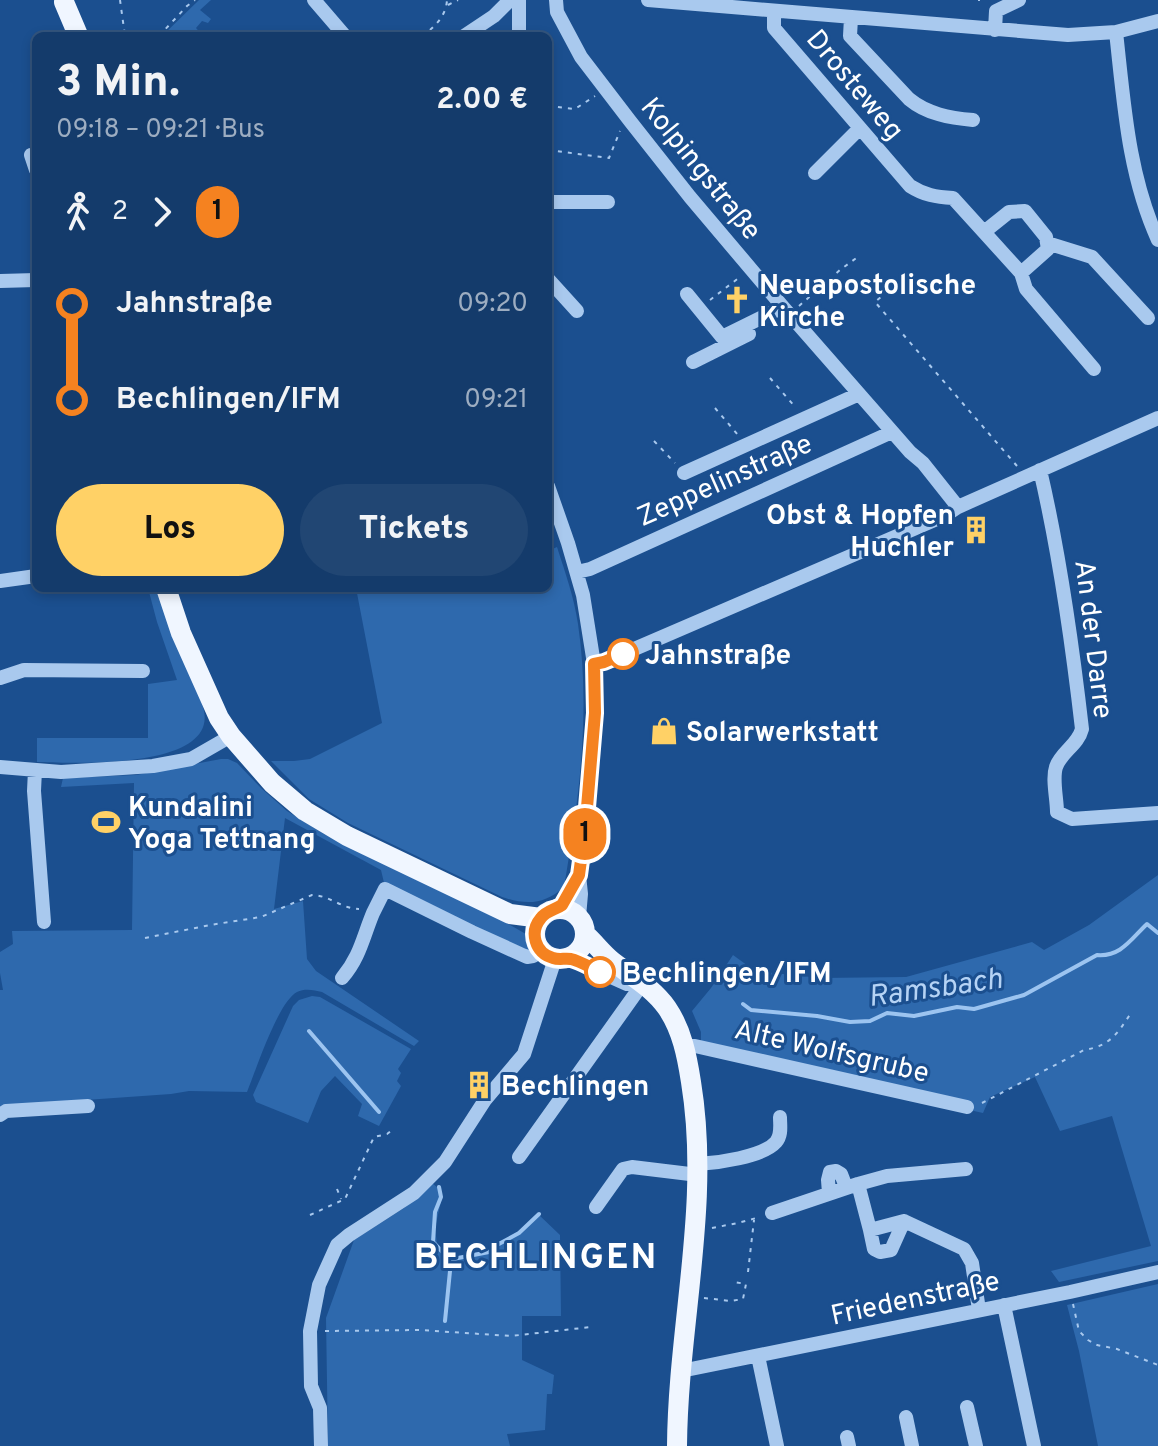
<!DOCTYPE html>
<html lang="de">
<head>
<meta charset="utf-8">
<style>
	:root { --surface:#143b6b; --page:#214673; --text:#f1f3f6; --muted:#9dadc1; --line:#33557e; --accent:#ffd166 }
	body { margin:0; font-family:Overpass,sans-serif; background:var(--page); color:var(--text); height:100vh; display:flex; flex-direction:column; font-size:30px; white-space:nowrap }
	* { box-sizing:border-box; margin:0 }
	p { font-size:26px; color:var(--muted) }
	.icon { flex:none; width:44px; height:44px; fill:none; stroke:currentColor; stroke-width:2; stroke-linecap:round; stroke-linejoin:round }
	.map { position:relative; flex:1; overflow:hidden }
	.details { position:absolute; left:32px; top:32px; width:520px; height:560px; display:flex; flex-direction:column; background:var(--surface); border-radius:12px; box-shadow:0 4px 12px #0003,0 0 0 2px var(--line) }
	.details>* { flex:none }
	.badge { padding:0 16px; border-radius:26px; font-size:28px; line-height:52px }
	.map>.badge { position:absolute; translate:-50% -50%; box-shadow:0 0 0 4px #fff }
	.legs { display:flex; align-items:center; gap:12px; height:88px; padding:0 24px; font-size:26px }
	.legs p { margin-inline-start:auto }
	.headline { display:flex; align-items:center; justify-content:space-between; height:136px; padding:0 24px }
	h1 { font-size:44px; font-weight:800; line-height:60px }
	.primary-button { display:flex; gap:16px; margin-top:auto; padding:16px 24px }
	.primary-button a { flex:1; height:92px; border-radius:48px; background:var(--accent); color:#111; font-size:32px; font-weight:800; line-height:92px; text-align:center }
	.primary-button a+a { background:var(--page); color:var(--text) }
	ul { padding:0 24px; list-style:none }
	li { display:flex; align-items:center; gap:28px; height:96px; font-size:30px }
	li i { display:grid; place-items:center; width:12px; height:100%; margin:0 10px; background:currentColor }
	li i::after { content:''; width:20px; height:20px; margin:-10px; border:6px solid; border-radius:50%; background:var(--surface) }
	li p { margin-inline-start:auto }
	li:first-child i { background:linear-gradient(#0000 50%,currentColor 0) }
	li:last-child i { background:linear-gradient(currentColor 50%,#0000 0) }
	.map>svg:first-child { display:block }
</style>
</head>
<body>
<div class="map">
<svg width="1158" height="1446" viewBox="0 0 1158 1446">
	<rect width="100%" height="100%" fill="#1b4f8f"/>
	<path fill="#2e69ad" d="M 199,0 L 211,0 L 200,10 L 211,19 L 208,23 L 202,21 L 196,28 L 203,36 L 162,36 Z
		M 557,547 C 565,572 574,597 578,624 C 591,712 579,800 564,887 C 544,905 526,905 502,897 L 348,823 L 309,799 L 271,761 L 294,761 L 310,759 L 382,723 L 356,588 L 460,588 L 463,592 L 471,588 L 548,588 L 548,551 Z
		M 148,588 L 160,588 C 168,612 175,636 184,659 C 190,675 200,693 204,711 C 216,770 70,763 37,762 L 37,738 L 148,738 L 148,684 L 177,680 L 157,622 Z
		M 221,759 L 228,759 L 237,763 L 261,788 L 287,811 L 324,834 L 505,922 L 531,937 L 534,953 L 385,887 L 381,870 L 285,818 L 274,909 L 303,901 L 307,959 L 316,971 L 419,1041 L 414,1046 L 322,992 C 314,990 305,988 297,992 C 278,1002 256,1070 247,1092 L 189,1091 L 171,1094 L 0,1106 L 0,990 L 3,990 L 0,973 L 0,952 L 13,944 L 12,931 L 132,930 L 134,783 L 61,787 L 63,778 L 136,775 Z
		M 1158,875 L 1158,1261 L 1059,1282 L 1051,1271 L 1151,1246 L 1112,1116 L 1060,1131 L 1035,1077 L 990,1097 L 983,1113 L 701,1050 L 701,1032 L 692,1011 L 711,988 L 733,955 L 755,971 L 820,978 L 906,977 L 1032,942 L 1044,950 L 1089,925 Z
		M 312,996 L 320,997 L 411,1049 L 398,1069 L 401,1073 L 397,1081 L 401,1086 L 379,1126 L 358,1116 L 362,1104 L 335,1076 L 321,1091 L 308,1123 L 256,1102 L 253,1095 L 293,1006 L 299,1000 Z
		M 431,1182 L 438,1188 L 439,1187 L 442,1197 L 435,1228 L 437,1244 L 451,1258 L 488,1250 L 496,1243 L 518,1232 L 538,1214 L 560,1235 L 561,1316 L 522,1316 L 522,1360 L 554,1375 L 552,1394 L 547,1394 L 545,1430 L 507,1434 L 510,1446 L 328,1446 L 326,1318 L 354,1240 L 404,1208 Z
		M 1158,1284 L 1158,1446 L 1098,1446 L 1079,1351 L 1067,1305 Z"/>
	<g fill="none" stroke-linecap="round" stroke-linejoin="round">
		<path stroke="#9cc4f0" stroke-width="4" d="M 743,1004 L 751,1010 L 817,1016 L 850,1022 L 870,1021 L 887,1013 L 914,1016 L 957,1007 L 974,1009 L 1024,995 L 1097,955 C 1121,957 1131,939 1147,924 L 1158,933
			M 309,1031 L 379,1112
			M 439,1187 L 441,1197 L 435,1212 L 433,1242 L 451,1261 L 458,1258 L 489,1252 L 497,1245 L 519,1233 L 539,1214
			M 445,1321 L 451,1261"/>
		<path stroke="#a9c9ee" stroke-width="2" stroke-dasharray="4 6" stroke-linecap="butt" d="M 120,0 L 125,36
			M 978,0 L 980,0
			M 448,5 L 458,0
			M 159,36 L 187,6 L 195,0
			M 422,36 C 435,27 446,16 447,0
			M 548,106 L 575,109 L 595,96
			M 548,150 L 609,158 L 620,131
			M 888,291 L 875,302 L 1017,466
			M 710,300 L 740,277
			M 799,306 L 840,270 L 859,256
			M 770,378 L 796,408
			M 715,408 L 738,435
			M 654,441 L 675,463
			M 145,938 L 210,925 L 261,917 L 312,895 C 329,895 342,909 359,909
			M 982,1103 L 1084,1050 C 1110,1046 1117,1034 1131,1013
			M 337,1189 L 341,1199
			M 310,1215 L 345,1199 L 374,1137 L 387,1134 L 392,1130
			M 712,1228 L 738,1223 L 760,1217
			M 748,1272 L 754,1220
			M 704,1298 L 731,1301 L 743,1299 L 746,1284 L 734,1282
			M 1073,1304 L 1079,1331 L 1088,1340 L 1097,1345 L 1117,1349 L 1158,1365
			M 325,1331 L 420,1330 L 511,1336 L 591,1327"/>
		<path stroke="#a9c9ee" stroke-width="14" d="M 314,0 L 345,36
			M 519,0 L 519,36
			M 556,0 L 557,12 L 581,57 L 630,121 L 690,197 L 783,307 L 910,452 L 923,463 L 958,507
			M 648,0 L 1068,35 L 1116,32 L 1158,21
			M 774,11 L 774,28 L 910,186 C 924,195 936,197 953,198 L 1021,273 L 1026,289 L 1094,369
			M 851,18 L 850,36 L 909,99 C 927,114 950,118 973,120
			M 995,30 L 996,11 L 1019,0
			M 1116,32 C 1124,103 1128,174 1158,240
			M 464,36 L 494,16 L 510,0
			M 31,155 L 36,170
			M 815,173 L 859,129
			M 548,202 L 608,202
			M 984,232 L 1009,212 L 1025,211 L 1046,237 L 1048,249 L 1021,273
			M 1047,243 L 1092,257 L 1148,318
			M 548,279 L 577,311
			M 0,281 L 36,280
			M 687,294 L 722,337 L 783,307
			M 693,362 L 749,334
			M 1040,470 C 1060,555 1072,642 1082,729 C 1078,745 1061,752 1056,767 C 1052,779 1057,799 1057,812 L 1072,819 L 1158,813
			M 684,473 L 859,394
			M 548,486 L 568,543 L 583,595 L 594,664 L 595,713 L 585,831 L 579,875 L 581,894 L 579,917
			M 577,572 L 590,569 L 892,432
			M 0,581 L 36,576
			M 594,664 L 604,662 L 625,653 L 946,515 L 958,507 L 1158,418
			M 0,678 L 24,670 L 143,671
			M 0,767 L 61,772 L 153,766 L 191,759 L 231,736
			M 35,770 L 34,791 L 44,922
			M 558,909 L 579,875
			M 569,958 L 627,984 L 643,983
			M 342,978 C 360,957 363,937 373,913 C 377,905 381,897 385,889 L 472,932 L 527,957 L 533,956 L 541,951
			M 684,1046 L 695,1046 L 967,1107
			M 0,1115 L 6,1111 L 88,1106
			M 519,1157 L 643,983
			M 698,1164 C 717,1163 763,1157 776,1142 C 782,1135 780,1126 780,1117
			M 829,1193 L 828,1180 L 830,1172 L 836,1171 L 841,1174 L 846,1187
			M 596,1207 L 623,1169 L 632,1167 L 698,1175
			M 772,1213 L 858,1184
			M 904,1221 L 891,1250 L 880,1252 L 874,1249 L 870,1230 L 904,1221 L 964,1249 L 972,1263 L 979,1310
			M 870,1230 L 858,1184 L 887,1176 L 966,1169
			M 1004,1305 L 1034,1446
			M 758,1356 L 777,1446
			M 681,1371 L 1070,1292 L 1158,1272
			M 967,1407 L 976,1446
			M 906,1417 L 912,1446
			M 847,1437 L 849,1446
			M 321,1446 L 320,1408 L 311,1386 L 310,1331 L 319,1285 L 337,1245 L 349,1235 L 414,1193 L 445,1162 L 485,1100 L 524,1054 L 555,959"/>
		<path stroke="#f0f6ff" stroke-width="20" d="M 64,2 L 78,35
			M 166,588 L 181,633 L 219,718 L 231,736 L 272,783 L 305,811 L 347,836 L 510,914 L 541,918
			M535 934a25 25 0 1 1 50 0a25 25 0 1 1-50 0Z
			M 586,935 C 595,943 602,953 612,961 C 631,976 652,987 667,1008 C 682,1030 687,1056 691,1082 C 711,1204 678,1324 677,1446"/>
	</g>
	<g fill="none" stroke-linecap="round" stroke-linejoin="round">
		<defs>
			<path id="line-1" d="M 600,972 C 591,968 580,961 571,959 C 565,958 559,960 553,958 C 535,953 529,932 541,918 C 546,911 555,910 562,905 L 579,875 L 585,831 L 595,713 L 594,664 L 604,662 L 623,654"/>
		</defs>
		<use href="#line-1" stroke="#fff" stroke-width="18"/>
		<use href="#line-1" stroke="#f58220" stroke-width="12"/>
	</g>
	<defs>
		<symbol id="church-bare" viewBox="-9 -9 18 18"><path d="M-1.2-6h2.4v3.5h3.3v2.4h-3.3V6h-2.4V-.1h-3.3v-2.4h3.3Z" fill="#ffd166" stroke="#1b4f8f" stroke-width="2.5" paint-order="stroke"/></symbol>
		<symbol id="building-bare" viewBox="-9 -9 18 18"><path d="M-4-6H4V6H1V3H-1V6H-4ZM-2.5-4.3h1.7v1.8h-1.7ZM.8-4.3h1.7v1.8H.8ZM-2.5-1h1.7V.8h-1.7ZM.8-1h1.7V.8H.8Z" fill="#ffd166" stroke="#1b4f8f" stroke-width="2.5" paint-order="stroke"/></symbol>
		<symbol id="shop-bare" viewBox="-9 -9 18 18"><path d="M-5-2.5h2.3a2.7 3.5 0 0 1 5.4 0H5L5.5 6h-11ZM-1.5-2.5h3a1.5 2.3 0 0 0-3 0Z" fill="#ffd166" stroke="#1b4f8f" stroke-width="2.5" paint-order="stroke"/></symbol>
		<symbol id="stadium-bare" viewBox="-9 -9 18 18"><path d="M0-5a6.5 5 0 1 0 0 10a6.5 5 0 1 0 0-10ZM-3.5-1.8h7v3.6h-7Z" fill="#ffd166" stroke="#1b4f8f" stroke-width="2.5" paint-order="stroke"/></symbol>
	</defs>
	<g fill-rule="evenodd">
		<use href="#church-bare" x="717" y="280" width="40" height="40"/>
		<use href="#building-bare" x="956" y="510" width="40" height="40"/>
		<use href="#shop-bare" x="644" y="711" width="40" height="40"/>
		<use href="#stadium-bare" x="86" y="802" width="40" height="40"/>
		<use href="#building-bare" x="459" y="1065" width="40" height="40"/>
	</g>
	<g fill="#fff" stroke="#f58220" stroke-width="4">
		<circle cx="623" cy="654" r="14"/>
		<circle cx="600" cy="972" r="14"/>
	</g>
	<g text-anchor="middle" stroke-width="6" stroke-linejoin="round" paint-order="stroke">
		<g font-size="28" fill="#fff" stroke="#1b4f8f">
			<text transform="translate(856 84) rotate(50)" y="10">Drosteweg</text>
			<text transform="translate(702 168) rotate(51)" y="10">Kolpingstraße</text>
			<text transform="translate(724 479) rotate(-24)" y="10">Zeppelinstraße</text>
			<text transform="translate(1095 639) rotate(83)" y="10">An der Darre</text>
			<text transform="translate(832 1050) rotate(13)" y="10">Alte Wolfsgrube</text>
			<text transform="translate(915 1297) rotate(-12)" y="10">Friedenstraße</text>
		</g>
		<g font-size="28" font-weight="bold" fill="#fff" stroke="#1b4f8f" text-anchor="start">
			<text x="759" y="294">Neuapostolische<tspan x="759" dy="32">Kirche</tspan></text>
			<text x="954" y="524" text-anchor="end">Obst &amp; Hopfen<tspan x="954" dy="32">Huchler</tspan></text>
			<text x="686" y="741">Solarwerkstatt</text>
			<text x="128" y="816">Kundalini<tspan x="128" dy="32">Yoga Tettnang</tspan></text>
			<text x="501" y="1095">Bechlingen</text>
		</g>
		<g font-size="28" font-weight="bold" fill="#fff" stroke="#1b4f8f" text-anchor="start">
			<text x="645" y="664">Jahnstraße</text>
			<text x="622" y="982">Bechlingen/IFM</text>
		</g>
		<g font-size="30" font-style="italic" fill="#b5d3f5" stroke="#1b4f8f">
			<text transform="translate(935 987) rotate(-8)" y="10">Ramsbach</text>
		</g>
		<g font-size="36" font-weight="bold" letter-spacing="2" fill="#fff" stroke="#1b4f8f">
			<text x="536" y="1268">BECHLINGEN</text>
		</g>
	</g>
</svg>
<b class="badge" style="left:585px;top:834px;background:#f58220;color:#111">1</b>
<section class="details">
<div class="headline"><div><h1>3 Min.</h1><p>09:18 – 09:21 · Bus</p></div><b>2.00 €</b></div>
<div class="legs"><svg class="icon" aria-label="walk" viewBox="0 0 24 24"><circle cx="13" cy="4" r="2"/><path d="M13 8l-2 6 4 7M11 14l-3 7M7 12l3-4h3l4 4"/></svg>2<svg class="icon" aria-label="forward" viewBox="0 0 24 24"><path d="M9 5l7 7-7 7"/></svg><b class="badge" style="background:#f58220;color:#111">1</b></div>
<ul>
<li><i style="color:#f58220"></i><b>Jahnstraße</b><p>09:20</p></li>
<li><i style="color:#f58220"></i><b>Bechlingen/IFM</b><p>09:21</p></li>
</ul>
<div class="primary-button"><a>Los</a><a>Tickets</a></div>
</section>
</div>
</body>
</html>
